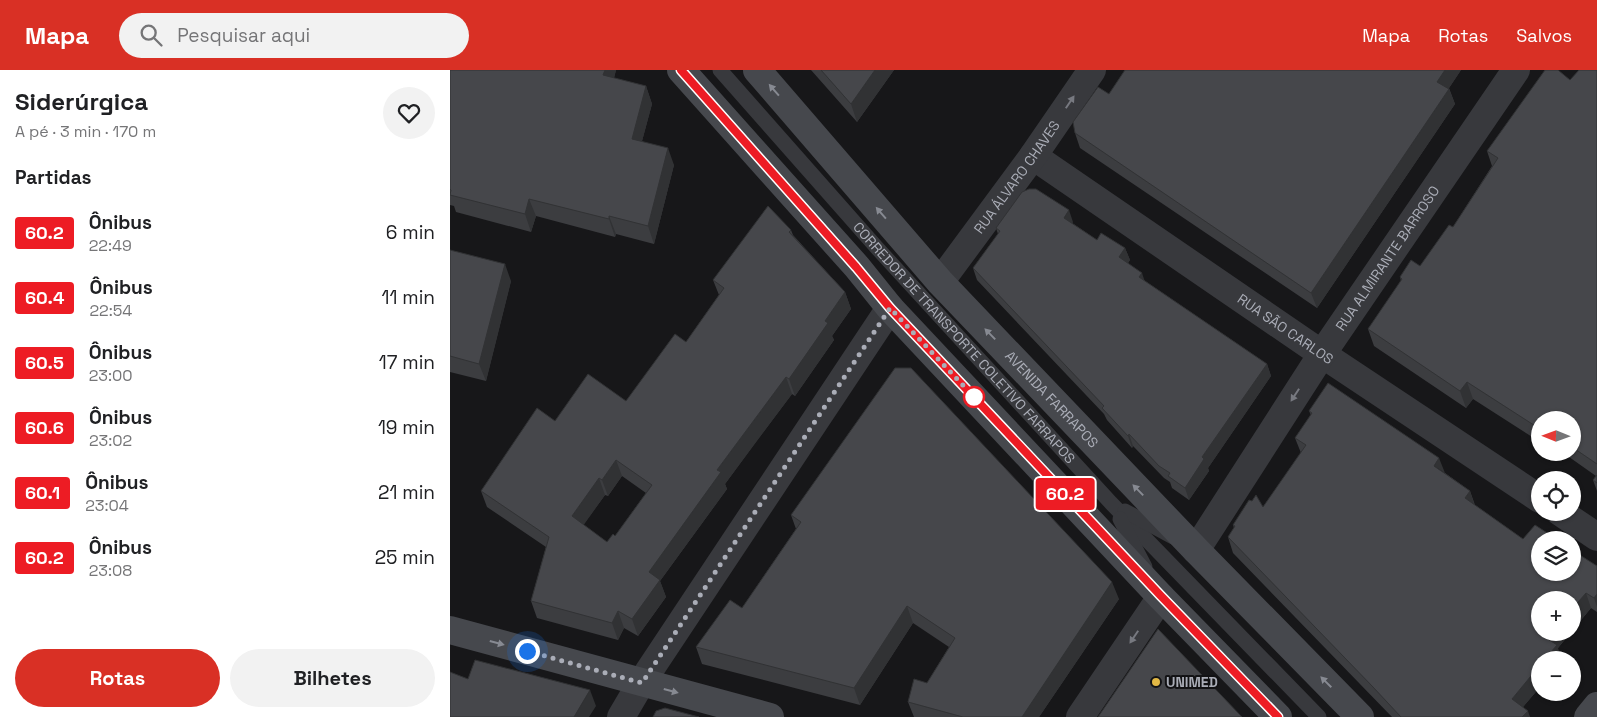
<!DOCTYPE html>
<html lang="pt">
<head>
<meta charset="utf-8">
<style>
	:root { --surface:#fff; --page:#f2f2f2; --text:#202124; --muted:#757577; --accent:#d93025 }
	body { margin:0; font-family:"Space Grotesk",sans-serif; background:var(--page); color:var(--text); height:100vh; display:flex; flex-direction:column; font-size:19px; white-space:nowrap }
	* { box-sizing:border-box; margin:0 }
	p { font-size:16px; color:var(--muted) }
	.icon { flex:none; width:28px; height:28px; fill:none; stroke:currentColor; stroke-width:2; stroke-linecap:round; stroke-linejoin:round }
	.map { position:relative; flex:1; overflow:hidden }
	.side { display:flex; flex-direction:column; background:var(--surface); width:450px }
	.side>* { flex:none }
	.badge { padding:0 10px; border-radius:4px; font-size:18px; line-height:32px }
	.needle { width:32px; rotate:271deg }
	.fabs { position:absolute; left:1081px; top:341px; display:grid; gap:10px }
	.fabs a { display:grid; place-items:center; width:50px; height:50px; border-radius:50%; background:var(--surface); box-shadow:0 1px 4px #0004; font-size:25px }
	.you { position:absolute; width:25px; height:25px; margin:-12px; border:4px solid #fff; border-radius:50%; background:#1a73e8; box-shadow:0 0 0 8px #1a73e833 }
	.map>.badge { position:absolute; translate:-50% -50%; box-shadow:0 0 0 2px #fff }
	h2 { padding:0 15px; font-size:19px; line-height:45px }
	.round { display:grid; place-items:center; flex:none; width:52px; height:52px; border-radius:26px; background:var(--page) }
	.head { display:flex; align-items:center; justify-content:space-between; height:85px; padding:0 15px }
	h1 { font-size:24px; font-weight:700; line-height:38px }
	.primary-button { display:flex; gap:10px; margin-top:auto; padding:10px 15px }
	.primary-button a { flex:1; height:58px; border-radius:30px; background:var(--accent); color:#fff; font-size:20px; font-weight:700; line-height:58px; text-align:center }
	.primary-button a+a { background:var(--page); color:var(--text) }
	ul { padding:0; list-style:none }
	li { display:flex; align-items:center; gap:15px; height:65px; padding:0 15px }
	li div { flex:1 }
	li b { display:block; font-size:19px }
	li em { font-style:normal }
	li .badge { min-width:55px; font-weight:700; text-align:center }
	header { display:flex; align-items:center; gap:30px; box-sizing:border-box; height:70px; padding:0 25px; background:var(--accent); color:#fff }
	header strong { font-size:24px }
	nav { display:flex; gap:28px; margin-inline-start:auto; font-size:18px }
	.search { width:350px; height:45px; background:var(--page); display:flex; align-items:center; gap:12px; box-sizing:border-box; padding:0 18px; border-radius:28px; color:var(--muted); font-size:19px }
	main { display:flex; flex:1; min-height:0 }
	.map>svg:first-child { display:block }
</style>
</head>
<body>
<header>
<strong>Mapa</strong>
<div class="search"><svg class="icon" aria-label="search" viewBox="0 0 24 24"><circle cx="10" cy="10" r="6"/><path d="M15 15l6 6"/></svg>Pesquisar aqui</div>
<nav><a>Mapa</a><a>Rotas</a><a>Salvos</a></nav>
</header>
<main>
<section class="side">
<div class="head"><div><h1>Siderúrgica</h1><p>A pé · 3 min · 170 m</p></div><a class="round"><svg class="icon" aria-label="heart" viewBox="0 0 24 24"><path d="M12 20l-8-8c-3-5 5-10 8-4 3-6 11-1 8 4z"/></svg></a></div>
<h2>Partidas</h2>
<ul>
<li><span class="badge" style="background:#ed1c24;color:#fff">60.2</span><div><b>Ônibus</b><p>22:49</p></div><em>6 min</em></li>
<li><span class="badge" style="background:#ed1c24;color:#fff">60.4</span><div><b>Ônibus</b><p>22:54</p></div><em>11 min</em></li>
<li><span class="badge" style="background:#ed1c24;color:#fff">60.5</span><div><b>Ônibus</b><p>23:00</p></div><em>17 min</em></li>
<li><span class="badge" style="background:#ed1c24;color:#fff">60.6</span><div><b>Ônibus</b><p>23:02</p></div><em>19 min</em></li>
<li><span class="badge" style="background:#ed1c24;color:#fff">60.1</span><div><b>Ônibus</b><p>23:04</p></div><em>21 min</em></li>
<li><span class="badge" style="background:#ed1c24;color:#fff">60.2</span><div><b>Ônibus</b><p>23:08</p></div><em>25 min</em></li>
</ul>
<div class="primary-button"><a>Rotas</a><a>Bilhetes</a></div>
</section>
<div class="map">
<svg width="1147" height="647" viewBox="0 0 1147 647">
	<rect width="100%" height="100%" fill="#171719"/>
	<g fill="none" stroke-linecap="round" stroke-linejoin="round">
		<g stroke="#38393d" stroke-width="15">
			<path id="s1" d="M 270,0 L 428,179 L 661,433 L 869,647"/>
			<path d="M 675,441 L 723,467"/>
			<path d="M 670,449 L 695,497"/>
		</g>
		<g stroke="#38393d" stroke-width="28">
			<path id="s2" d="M 583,86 L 872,284 L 1090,429"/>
			<path id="s3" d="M 490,212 L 583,86 L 642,0"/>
			<path d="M 1110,442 L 1147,467"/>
			<path id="s4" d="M 746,480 L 872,284 L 1066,0"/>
			<path d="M 171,647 L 191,613 L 440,238"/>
			<path d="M 630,647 L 711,527"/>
		</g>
		<g stroke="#46484d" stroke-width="28">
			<path d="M 231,0 L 407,197 L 440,238 L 711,527 L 828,647"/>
			<path id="s5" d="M 307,0 L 490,212 L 746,480 L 910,647"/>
			<path d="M 0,560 L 320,647"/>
			<path d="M 1138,647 L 1147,636"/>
		</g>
	</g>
	<path fill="#3c3d40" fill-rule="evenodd" d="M 0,0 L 166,0 L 164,8 L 196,16 L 202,34 L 192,71 L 224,95 L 204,174 L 166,164 L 165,167 L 86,146 L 81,162 L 6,142 L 4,136 L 0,135 Z
		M 361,0 L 444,0 L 407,52 Z
		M 675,0 L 1011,0 L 999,18 L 1005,34 L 867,238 L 630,78 L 625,63 L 659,24 Z
		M 1147,0 L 1147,421 L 1143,410 L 1146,406 L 1112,382 L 1122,382 L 1122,350 L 1090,350 L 1090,372 L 1023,329 L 1016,338 L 924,276 L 918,259 L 951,211 L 950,207 L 970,196 L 1003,157 L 1042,96 L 1037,81 L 1120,10 Z
		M 623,152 L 622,153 L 647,170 L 675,178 L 680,190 L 678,193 L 695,211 L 817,294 L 821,306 L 758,398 L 759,401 L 739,430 L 722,418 L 720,412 L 714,408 L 683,376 L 682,378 L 657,350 L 654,344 L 527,210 L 523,198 L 548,164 L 546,158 Z
		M 341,160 L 343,165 L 395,222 L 401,239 L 382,266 L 384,270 L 345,326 L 342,324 L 305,373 L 275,414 L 277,419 L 210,511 L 216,527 L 188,566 L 174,558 L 168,570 L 87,548 L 81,531 L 96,477 L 37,437 L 31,421 L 105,351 L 176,331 L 236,272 L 269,225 L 263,210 ZM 172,406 L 196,423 L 165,466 L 157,472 L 133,455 L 155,425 L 158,426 Z
		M 0,180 L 61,211 L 36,311 L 0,302 Z
		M 859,341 L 995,403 L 1020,421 L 1025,435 L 1073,469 L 1147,496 L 1147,542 L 1141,538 L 1108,578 L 1090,590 L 1090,617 L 1073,637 L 1080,647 L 942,647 L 783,483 L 778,467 L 784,458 L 783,455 L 813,437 L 851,383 L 845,368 L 861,345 Z
		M 341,445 L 669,529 L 589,647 L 464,647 L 458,632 L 477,613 L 499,577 L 463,553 L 410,635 L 252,594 L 246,577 L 292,538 L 346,459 Z"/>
	<path fill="#313234" d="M 155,0 L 166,0 L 160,23 L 153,5 Z
		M 425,0 L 444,0 L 407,52 L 401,34 Z
		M 995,0 L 1011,0 L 993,27 L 987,12 Z
		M 196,16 L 202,34 L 188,86 L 182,69 Z
		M 999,19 L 1005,34 L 867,238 L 861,223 Z
		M 218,78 L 224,95 L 204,174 L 198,156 Z
		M 79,129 L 86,146 L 81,162 L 75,144 Z
		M 619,140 L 623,152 L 618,160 L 614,148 Z
		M 159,146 L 166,164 L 165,167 L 159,149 Z
		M 675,178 L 680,190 L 674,199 L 669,187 Z
		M 55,194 L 61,211 L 36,311 L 29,294 Z
		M 692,203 L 696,215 L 689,207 Z
		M 395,222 L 401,239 L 382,266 L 384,270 L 345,326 L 339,309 L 375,251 Z
		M 817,294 L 821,306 L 758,398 L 759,401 L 739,430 L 735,418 L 752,387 Z
		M 336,307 L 342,324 L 275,414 L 277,419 L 210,511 L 216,527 L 188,566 L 182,549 L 199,502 L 267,400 Z
		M 1017,312 L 1023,329 L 1016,338 L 1010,321 Z
		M 679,364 L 683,376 L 682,378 L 678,366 Z
		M 989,388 L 995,403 L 984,396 Z
		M 166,390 L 172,406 L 158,426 L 152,410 Z
		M 149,408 L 155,425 L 128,463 L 122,446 Z
		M 1020,421 L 1025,437 L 1015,428 Z
		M 662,512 L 669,529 L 589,647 L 572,647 Z
		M 1136,523 L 1141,538 L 1122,561 L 1122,539 Z
		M 1147,524 L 1147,537 L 1144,528 Z
		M 457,536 L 463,553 L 410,635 L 404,618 Z
		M 168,541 L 174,558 L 168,570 L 162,553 Z
		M 1103,562 L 1121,562 L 1108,578 L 1112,590 L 1094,590 L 1098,569 Z
		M 1090,595 L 1090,617 L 1067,644 L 1062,629 Z
		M 140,620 L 146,636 L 139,647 L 124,647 Z
		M 1078,641 L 1080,647 L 1072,647 Z"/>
	<path fill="#46474b" stroke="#313234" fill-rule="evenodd" d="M 0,0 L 155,0 L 153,5 L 196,16 L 182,69 L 218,78 L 198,156 L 159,146 L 159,149 L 79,129 L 75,144 L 0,125 L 1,120 L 0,119 Z
		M 371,0 L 425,0 L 401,34 Z
		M 675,0 L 995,0 L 987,12 L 999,19 L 861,223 L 625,63 L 623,52 L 648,17 L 659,24 Z
		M 1095,0 L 1108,0 L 1120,10 L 1129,0 L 1147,0 L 1147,394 L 1122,377 L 1122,350 L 1090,350 L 1090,359 L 1017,312 L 1010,321 L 918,259 L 952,209 L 950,207 L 961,190 L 970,196 L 999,155 L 1003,157 L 1048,88 L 1037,81 Z
		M 579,119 L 586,119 L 619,140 L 614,148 L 647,170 L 651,163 L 675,178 L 669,187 L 692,203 L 689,207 L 817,294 L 752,387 L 754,389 L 735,418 L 718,406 L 720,403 L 709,396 L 679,364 L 678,366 L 652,338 L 654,336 L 523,198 L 550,161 L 546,158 L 572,122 Z
		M 318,136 L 341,160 L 339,162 L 395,222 L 375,251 L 378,253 L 339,309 L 336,307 L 267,400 L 271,402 L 199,502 L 210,510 L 182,549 L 168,541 L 162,553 L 81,531 L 99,467 L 31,421 L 87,338 L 105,351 L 138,304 L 176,331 L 225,264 L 236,272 L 274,218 L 263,210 ZM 166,390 L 202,415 L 165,466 L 163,464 L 157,472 L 122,446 L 149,408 L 152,410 Z
		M 0,180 L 55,194 L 29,294 L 0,286 Z
		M 445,298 L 461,298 L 662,512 L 572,647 L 513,647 L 458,632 L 464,609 L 477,613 L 505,568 L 457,536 L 404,618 L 246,577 L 280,530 L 292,538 L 351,452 L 341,445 Z
		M 878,313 L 989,388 L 984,396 L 1020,421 L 1015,428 L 1073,469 L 1085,455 L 1108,470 L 1090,470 L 1090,502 L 1122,502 L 1122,480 L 1147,496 L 1147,524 L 1144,528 L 1136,523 L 1122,539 L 1122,530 L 1090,530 L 1090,562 L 1103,562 L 1098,569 L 1107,575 L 1094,590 L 1090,590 L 1090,595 L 1062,629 L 1078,641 L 1072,647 L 951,647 L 923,617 L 778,467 L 785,456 L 783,455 L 799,430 L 802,431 L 806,425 L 813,437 L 856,375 L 845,368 L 862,343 L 859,341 Z
		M 1147,405 L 1147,413 L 1143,410 Z
		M 708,559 L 792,647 L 648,647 Z
		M 25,590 L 140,620 L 124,647 L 0,647 L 0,602 L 18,609 Z
		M 215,638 L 249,647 L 203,647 L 206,641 Z"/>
	<defs><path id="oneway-solid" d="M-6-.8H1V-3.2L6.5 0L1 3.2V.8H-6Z" transform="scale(1.25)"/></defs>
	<g fill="#878a92">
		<use href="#oneway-solid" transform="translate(324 20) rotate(-131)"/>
		<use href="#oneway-solid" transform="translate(431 143) rotate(-131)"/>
		<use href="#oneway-solid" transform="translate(540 264) rotate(-134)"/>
		<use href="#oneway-solid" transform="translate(688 420) rotate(-134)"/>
		<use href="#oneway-solid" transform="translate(47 573) rotate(15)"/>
		<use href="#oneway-solid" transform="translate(876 612) rotate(-135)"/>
		<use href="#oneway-solid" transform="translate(221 621) rotate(15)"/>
	</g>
	<g fill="#777980">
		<use href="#oneway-solid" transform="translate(620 32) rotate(-56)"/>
		<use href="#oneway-solid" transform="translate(845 325) rotate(123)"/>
		<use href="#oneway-solid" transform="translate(684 567) rotate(124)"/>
	</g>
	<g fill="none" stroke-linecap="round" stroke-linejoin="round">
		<defs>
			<path id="line" d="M 231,0 L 406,197 L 440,238 L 711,526 L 828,647"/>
		</defs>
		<use href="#line" stroke="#fff" stroke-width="11"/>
		<use href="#line" stroke="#ed1c24" stroke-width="8"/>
		<path stroke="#aaadb7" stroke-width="5" stroke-dasharray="0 9" d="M 77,581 L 192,613 L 440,238 L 524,327"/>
	</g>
	<circle fill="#fff" stroke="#ed1c24" stroke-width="2.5" cx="524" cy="327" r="10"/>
	<circle fill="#e2b845" stroke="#121214" stroke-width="2" cx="706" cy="612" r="5"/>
	<g text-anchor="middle" stroke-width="4" stroke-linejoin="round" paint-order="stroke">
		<g font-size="14" fill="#aaadb7" stroke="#121214">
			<text dy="5" stroke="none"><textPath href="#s3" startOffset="130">RUA ÁLVARO CHAVES</textPath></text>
			<text dy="5" stroke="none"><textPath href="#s4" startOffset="349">RUA ALMIRANTE BARROSO</textPath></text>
			<text dy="5" stroke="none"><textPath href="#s2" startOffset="306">RUA SÃO CARLOS</textPath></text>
			<text dy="5" stroke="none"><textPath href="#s1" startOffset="366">CORREDOR DE TRANSPORTE COLETIVO FARRAPOS</textPath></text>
			<text dy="5" stroke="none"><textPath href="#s5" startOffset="442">AVENIDA FARRAPOS</textPath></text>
		</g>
		<g font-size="14" font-weight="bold" fill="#aaadb7" stroke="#121214" text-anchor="start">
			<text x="716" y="617">UNIMED</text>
		</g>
	</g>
</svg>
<div class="fabs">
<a><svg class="needle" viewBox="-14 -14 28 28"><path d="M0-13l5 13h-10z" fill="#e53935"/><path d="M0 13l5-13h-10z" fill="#757577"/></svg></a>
<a><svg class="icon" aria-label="locate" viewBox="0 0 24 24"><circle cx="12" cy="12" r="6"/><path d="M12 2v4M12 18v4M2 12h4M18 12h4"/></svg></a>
<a><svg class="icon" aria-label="layers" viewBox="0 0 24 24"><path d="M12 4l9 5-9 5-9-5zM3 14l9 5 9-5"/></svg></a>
<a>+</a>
<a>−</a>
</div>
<div class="you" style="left:77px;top:581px"></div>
<b class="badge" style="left:615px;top:424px;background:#ed1c24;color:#fff">60.2</b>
</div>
</main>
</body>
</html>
